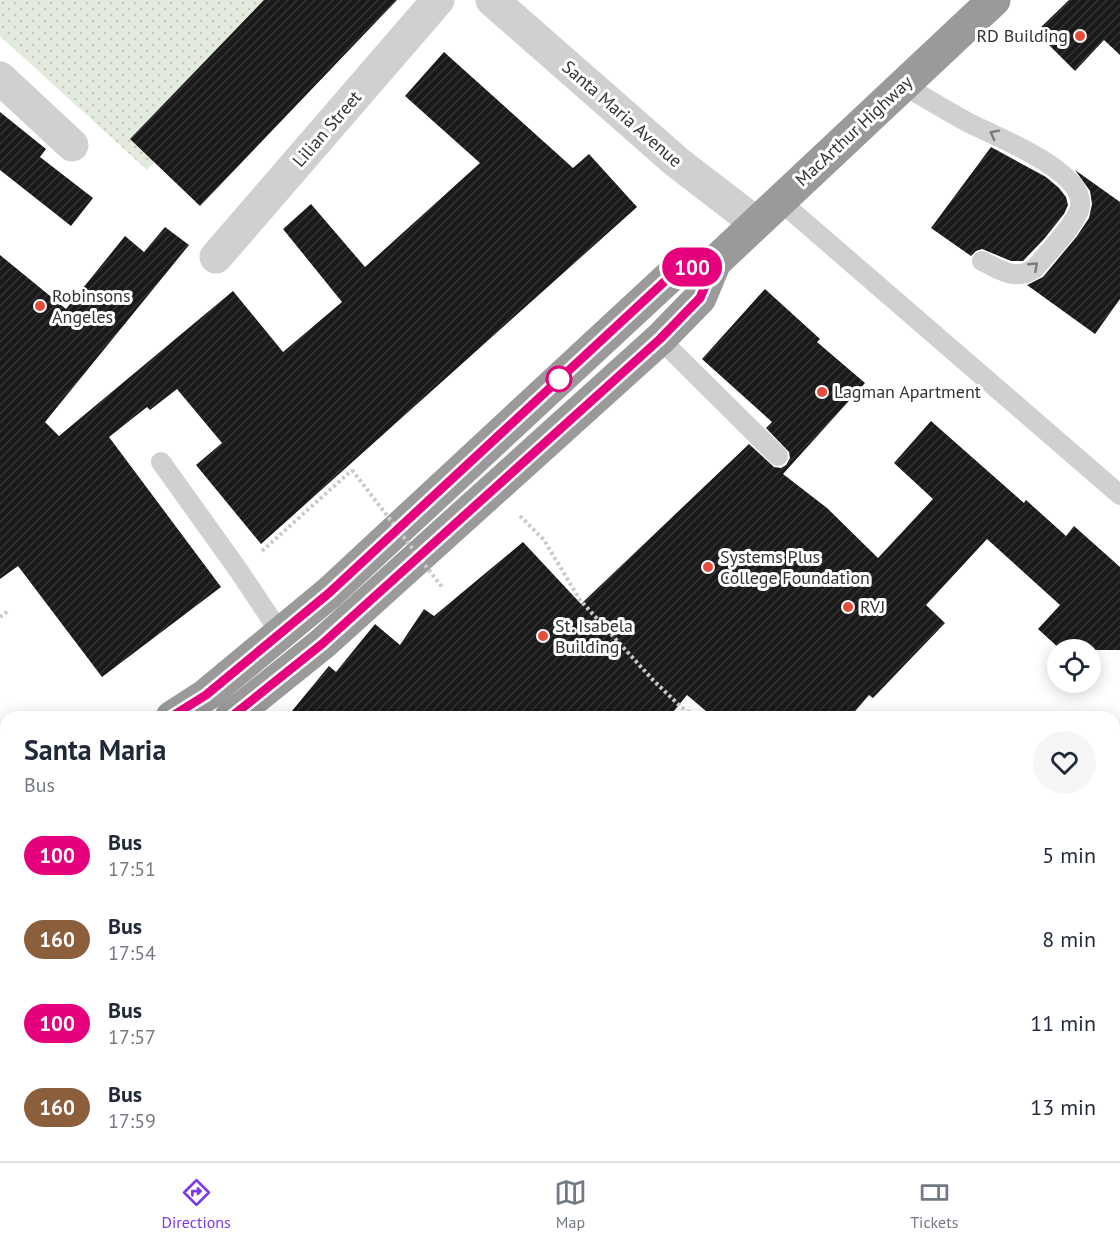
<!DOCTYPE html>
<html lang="en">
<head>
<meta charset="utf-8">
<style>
	:root { --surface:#fff; --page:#f6f6f7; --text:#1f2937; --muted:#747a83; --line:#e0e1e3; --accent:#7c3aed }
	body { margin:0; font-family:"PT Sans",sans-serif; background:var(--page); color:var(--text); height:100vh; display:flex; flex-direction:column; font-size:22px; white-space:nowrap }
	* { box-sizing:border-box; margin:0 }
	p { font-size:20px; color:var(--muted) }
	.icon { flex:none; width:33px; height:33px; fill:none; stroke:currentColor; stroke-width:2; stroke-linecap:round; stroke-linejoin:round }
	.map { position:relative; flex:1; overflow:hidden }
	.drawer { position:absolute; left:0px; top:711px; width:1120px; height:450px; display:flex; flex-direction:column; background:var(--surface); border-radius:18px 18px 0 0; box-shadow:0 3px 15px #0003 }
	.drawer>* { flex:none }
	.badge { padding:0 12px; border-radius:20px; font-size:21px; line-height:39px }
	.buttons { position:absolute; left:1047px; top:639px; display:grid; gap:12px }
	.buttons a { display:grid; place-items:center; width:54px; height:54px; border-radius:50%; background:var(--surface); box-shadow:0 3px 15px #0003; font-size:30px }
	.map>.badge { position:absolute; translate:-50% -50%; box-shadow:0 0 0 3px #fff }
	.round { display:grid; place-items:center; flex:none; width:63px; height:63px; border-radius:32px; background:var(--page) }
	.overview { display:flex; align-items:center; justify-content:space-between; height:102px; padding:0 24px }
	h1 { font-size:28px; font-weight:800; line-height:45px }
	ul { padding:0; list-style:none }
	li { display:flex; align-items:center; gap:18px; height:84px; padding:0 24px }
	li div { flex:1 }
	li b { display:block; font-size:22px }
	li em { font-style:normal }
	li .badge { min-width:66px; font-weight:700; text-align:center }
	.tab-bar { display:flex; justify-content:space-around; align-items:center; height:84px; border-top:2px solid var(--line); background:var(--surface); font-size:16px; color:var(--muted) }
	.tab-bar a { display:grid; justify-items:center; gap:3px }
	.tab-bar .selected { color:var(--accent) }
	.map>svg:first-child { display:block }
</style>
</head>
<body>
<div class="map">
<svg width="1120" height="1161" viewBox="0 0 1120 1161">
	<defs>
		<pattern id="grass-dots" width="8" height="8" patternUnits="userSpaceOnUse" patternTransform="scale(1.5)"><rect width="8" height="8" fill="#e3ebdf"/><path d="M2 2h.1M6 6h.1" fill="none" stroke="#c3cac0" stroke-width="1.8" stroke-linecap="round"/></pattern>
		<pattern id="forest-crowns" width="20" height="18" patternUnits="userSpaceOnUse" patternTransform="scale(1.5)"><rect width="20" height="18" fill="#e3ebdf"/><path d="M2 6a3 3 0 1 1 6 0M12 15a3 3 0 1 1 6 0" fill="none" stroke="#c3cac0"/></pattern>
		<pattern id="building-hatch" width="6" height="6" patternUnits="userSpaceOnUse" patternTransform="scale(1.5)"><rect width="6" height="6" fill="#1a1a1a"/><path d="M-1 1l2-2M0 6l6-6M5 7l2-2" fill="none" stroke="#333"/></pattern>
	</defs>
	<rect width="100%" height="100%" fill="#fff"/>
	<path fill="url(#grass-dots)" d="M 0,0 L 304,0 L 147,170 L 0,36 Z"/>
	<path fill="url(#forest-crowns)" d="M 1115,910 L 1120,910 L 1120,1053 L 1114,1049 Z"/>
	<path fill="url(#building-hatch)" d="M 264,0 L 397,0 L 200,206 L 130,139 Z
		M 1069,0 L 1120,0 L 1120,55 L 1104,40 L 1075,71 L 1036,32 Z
		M 444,52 L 573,168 L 589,154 L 637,207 L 261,544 L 196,465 L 222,443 L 177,389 L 150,410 L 147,407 L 109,437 L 221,587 L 102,677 L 18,566 L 0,579 L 0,255 L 66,309 L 125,236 L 144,252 L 165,227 L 189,245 L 45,422 L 59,436 L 233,291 L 283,352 L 342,302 L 283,229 L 311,204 L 365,267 L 480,163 L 405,96 Z
		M 0,112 L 46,149 L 40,157 L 93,198 L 71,226 L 0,170 Z
		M 991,147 L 1046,177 L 1059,188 L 1066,197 L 1068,205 L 1064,214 L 1044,239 L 1023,261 L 1011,261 L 982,249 L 976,251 L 971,256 L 931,228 Z
		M 1075,170 L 1120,202 L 1120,299 L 1095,334 L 1027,285 L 1043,277 L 1077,236 L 1089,218 L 1092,204 L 1090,191 Z
		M 765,289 L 820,339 L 817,342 L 865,383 L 783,474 L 827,508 L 878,558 L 933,499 L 894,463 L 931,421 L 1024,503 L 1026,500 L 1066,536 L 1074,526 L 1120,567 L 1120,650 L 1061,650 L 1038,629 L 1060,605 L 987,539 L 926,605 L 945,623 L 873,698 L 869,695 L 850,717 L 713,717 L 687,695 L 669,717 L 287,717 L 329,666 L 336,672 L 375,624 L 400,645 L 424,609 L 434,616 L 523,542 L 581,604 L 749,444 L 774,467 L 781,468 L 786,465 L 790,458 L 789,452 L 766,428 L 772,422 L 702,359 Z"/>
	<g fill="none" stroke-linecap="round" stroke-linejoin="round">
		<path stroke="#cacaca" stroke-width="4" stroke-dasharray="3 3" stroke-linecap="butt" d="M 520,516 L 544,540 L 580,600 L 653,680 L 681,707 L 696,717
			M 262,551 L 352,470
			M 0,617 L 8,611
			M 1114,907 L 1120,906
			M 0,1077 L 6,1083
			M 79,1155 L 85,1161
			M 516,1155 L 521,1161
			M 459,1161 L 463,1155"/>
		<path stroke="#d0d0d0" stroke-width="20" d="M 903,85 C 924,97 945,110 967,122 C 994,136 1085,170 1080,206 C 1079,221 1045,256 1034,269 C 1015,281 1000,270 982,261
			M 780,201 L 1120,495
			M 660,339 L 778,456
			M 161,462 L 239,571 L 281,634"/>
		<path stroke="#d0d0d0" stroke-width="33" d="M 492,0 L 678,163 L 756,223
			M 0,78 L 72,145
			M 216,257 L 438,0"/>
		<path stroke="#9a9a9a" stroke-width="33" d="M 172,717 L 206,695 L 329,593 L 677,270 L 715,262
			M 231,717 L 322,644 L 660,339 L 700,298 L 715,262 L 994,0
			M 0,826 L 6,823
			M 0,873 L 6,869"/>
		<path stroke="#cacaca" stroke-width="4" stroke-dasharray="3 3" stroke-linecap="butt" d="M 352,470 L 442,587"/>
	</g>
	<defs><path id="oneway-chevron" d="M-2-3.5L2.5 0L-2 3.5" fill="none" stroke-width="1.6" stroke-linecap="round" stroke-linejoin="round" transform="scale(1.5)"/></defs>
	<g stroke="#7a7a7a">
		<use href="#oneway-chevron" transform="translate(994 134) rotate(-153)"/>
		<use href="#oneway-chevron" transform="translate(1034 266) rotate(-43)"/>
	</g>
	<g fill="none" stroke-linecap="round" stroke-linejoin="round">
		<defs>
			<path id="line" d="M 171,717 L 206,695 L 329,593 L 677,270 L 715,262 L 700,298 L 660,339 L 322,644 L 231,717"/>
		</defs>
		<use href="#line" stroke="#fff" stroke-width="14"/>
		<use href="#line" stroke="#e6007e" stroke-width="9"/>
	</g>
	<g fill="#e34b3b" stroke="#fff" stroke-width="2">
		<circle cx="1080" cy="36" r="6"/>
		<circle cx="40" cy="306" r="6"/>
		<circle cx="822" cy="392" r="6"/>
		<circle cx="708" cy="567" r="6"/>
		<circle cx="848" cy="607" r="6"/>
		<circle cx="543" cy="636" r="6"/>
	</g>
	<circle fill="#fff" stroke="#e6007e" stroke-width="3" cx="559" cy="379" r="12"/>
	<g text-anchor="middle" stroke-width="6" stroke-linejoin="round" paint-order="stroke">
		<g font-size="18" fill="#333" stroke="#fff" text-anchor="start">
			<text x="1068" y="42" text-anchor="end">RD Building</text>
			<text x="52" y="302">Robinsons<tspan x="52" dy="21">Angeles</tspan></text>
			<text x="834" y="398">Lagman Apartment</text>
			<text x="720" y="563">Systems Plus<tspan x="720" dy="21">College Foundation</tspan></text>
			<text x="860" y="613">RVJ</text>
			<text x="555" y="632">St. Isabela<tspan x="555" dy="21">Building</tspan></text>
		</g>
		<g font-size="18" fill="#333" stroke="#fff">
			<text transform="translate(622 114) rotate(41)" y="6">Santa Maria Avenue</text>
			<text transform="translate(327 129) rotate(-49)" y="6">Lilian Street</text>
			<text transform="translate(854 131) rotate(-43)" y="6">MacArthur Highway</text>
		</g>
	</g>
</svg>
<div class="buttons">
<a><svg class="icon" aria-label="locate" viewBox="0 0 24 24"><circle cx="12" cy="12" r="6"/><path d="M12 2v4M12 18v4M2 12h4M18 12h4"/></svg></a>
</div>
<b class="badge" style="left:692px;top:267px;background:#e6007e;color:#fff">100</b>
<section class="drawer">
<div class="overview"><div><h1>Santa Maria</h1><p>Bus</p></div><a class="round"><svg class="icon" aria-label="heart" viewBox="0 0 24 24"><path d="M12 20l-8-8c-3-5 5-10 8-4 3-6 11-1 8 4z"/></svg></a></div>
<ul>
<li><span class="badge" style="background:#e6007e;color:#fff">100</span><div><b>Bus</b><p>17:51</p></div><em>5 min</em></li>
<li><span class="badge" style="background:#8b5e3c;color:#fff">160</span><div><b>Bus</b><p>17:54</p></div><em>8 min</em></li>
<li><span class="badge" style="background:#e6007e;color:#fff">100</span><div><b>Bus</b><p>17:57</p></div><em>11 min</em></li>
<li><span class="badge" style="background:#8b5e3c;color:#fff">160</span><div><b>Bus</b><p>17:59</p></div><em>13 min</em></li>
</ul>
</section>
</div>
<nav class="tab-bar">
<a class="selected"><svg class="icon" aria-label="directions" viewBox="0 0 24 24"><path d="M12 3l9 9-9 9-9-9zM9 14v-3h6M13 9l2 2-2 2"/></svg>Directions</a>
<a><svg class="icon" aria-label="map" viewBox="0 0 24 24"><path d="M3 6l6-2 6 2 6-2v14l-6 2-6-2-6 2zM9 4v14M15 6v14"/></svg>Map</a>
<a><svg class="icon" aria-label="tickets" viewBox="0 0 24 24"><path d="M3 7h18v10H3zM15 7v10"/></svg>Tickets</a>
</nav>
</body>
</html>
